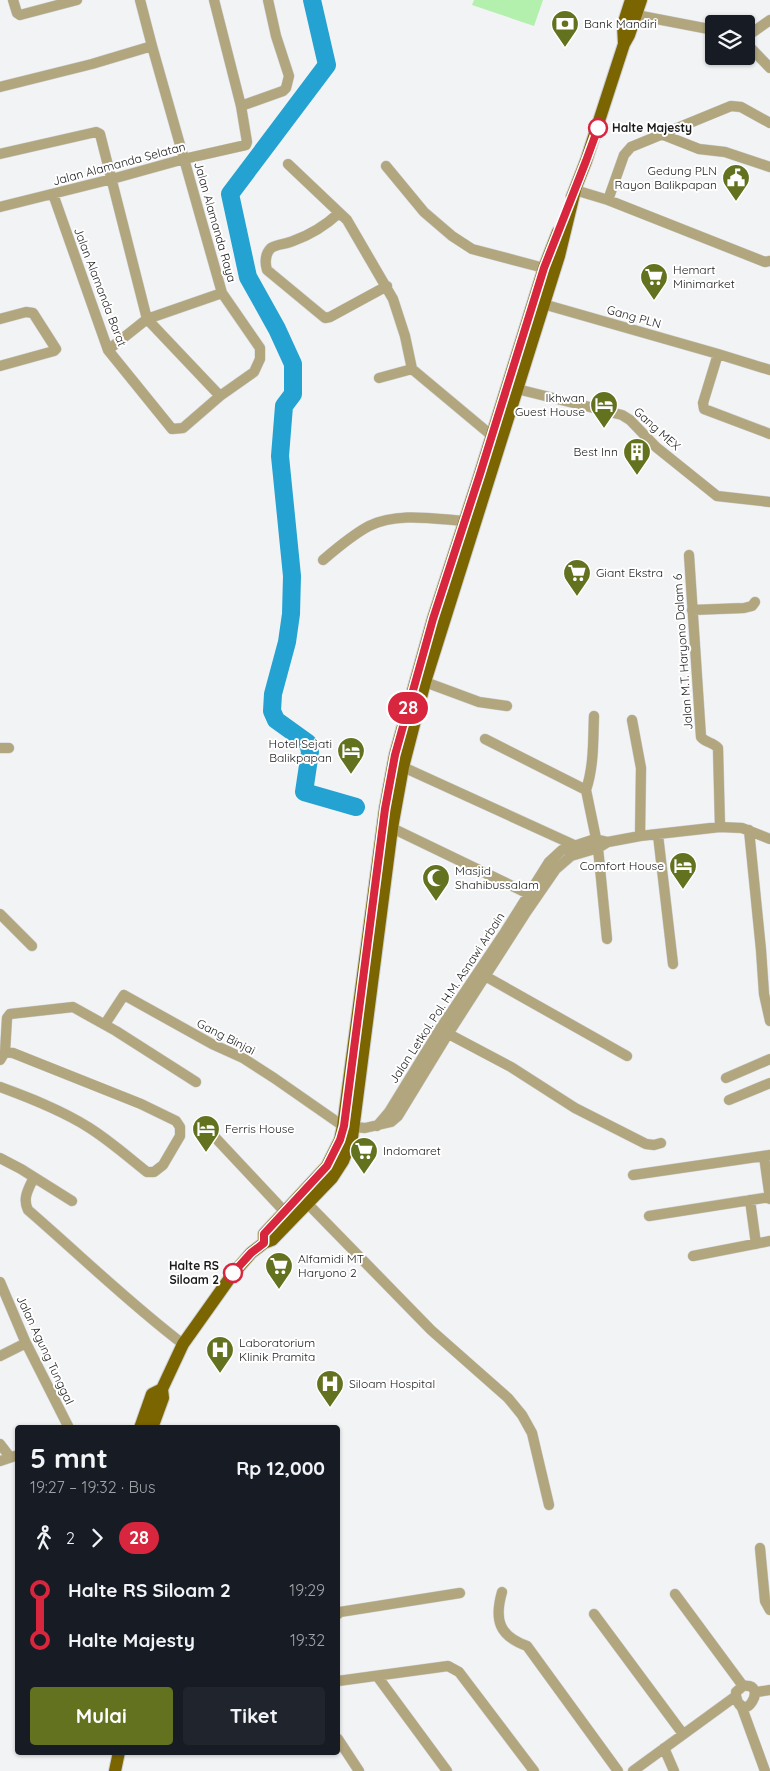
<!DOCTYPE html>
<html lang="id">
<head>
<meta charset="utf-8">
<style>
	:root { --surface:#171b24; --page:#20242c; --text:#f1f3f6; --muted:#9ea1a6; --accent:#63721f }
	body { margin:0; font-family:Quicksand,sans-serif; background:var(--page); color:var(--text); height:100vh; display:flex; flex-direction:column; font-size:19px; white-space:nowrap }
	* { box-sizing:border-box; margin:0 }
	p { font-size:16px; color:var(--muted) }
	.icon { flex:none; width:28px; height:28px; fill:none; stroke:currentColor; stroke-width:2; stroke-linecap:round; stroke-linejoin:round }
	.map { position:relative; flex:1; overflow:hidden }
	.details { position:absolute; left:15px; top:1425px; width:325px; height:330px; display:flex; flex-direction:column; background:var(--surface); border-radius:5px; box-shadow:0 1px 4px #0004 }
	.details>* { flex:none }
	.badge { padding:0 10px; border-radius:16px; font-size:18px; line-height:32px }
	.controls { position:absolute; left:705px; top:15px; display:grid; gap:10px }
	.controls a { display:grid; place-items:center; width:50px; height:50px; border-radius:5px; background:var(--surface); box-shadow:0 1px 4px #0004; font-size:25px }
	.map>.badge { position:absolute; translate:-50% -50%; box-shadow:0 0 0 2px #fff }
	.legs { display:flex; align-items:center; gap:8px; height:55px; padding:0 15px; font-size:16px }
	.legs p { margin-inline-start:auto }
	.summary { display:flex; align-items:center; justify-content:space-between; height:85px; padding:0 15px }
	h1 { font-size:28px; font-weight:800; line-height:38px }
	.primary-button { display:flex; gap:10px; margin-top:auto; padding:10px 15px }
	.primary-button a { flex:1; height:58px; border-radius:5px; background:var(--accent); color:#fff; font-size:20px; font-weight:800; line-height:58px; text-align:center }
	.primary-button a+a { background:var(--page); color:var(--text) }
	ul { padding:0 15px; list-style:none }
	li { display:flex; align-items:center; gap:18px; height:50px; font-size:19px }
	li i { display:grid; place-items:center; width:8px; height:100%; margin:0 6px; background:currentColor }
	li i::after { content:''; width:12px; height:12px; margin:-6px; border:4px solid; border-radius:50%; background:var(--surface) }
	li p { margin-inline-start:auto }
	li:first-child i { background:linear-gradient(#0000 50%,currentColor 0) }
	li:last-child i { background:linear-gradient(currentColor 50%,#0000 0) }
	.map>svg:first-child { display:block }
</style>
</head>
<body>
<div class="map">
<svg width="770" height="1771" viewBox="0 0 770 1771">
	<rect width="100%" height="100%" fill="#f1f3f5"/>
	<path fill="#b4f0ad" d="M 474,0 L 543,0 L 534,26 L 472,5 Z"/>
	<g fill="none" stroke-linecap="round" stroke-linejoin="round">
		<path stroke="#24a2d2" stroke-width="18" d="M 312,0 L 327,65 L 230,194 L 248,277 L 277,329 L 293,364 L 293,394 L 284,406 L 280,456 L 292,576 L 291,614 L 287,642 L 273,694 L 272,711 L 276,720 L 308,743 L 310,752 L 304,792 L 356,807"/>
		<defs>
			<path id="minor" d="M 13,0 L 17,13 L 20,15 L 77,0
				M 636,15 L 714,30
				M 746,37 L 770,20
				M 746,43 L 770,68
				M 0,87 L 92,64 L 152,46
				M 241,106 L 283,91 L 286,88 L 289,76 L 276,36 L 268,0
				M 661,134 L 699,149 L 725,152 L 770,167
				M 0,154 L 96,132 L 100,134 L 147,319 L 220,396
				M 288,164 L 347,220 L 393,299 L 405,336 L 412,369 L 491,435
				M 386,166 L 424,212 L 452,236 L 472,249 L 544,268
				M 575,190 L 608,200 L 765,262 L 770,261
				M 53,194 L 108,350 L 172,429 L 183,428 L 220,396 L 254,372 L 260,359 L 260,348 L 222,293 L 152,46 L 140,0
				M 608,200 L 624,155 L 631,147 L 731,106 L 741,107 L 770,123
				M 0,207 L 112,179 L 184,159 L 246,145 L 247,142 L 241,106 L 214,0
				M 339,213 C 326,225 310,235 293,241 C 287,244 276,244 271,248 C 265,254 265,263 267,270 L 325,318 L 330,317 L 387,286
				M 543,304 L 718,354 L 770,370
				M 0,319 L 26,312 L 33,313 L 56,349 L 54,351 L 0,366
				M 108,350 L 147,319 L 222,293
				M 718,354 L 703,403 L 704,409 L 770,434
				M 379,378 L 412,369
				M 517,389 L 622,415 L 630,420 L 656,447 L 717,496 L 770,502
				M 689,555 L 701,737 C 706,743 713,742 718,748 L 720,827
				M 323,560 C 337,548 352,535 369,526 C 398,512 434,519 465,521
				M 692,610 L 744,608 L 752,606 L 755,602
				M 425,682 L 479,702 L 507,706
				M 632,720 L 641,768 L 640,836
				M 485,739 L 586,790 L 598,848 L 607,939
				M 0,748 L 9,748
				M 403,767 L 574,845
				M 586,790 C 594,766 593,741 594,716
				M 392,828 L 533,896
				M 749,830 L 761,950 L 764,994 L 770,1021
				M 658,835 L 673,964
				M 0,914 L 32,946
				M 485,976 L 627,1056
				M 105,1024 L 124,995 L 212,1044 L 243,1058 L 274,1078 L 343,1126 L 365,1128 L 391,1122 L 398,1116 L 448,1034 L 525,914 L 556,869 L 571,856 L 598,848 L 608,842
				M 443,1031 L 511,1067 L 575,1108 L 646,1144 L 654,1145 L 661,1143
				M 5,1052 L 7,1018 L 10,1014 L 73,1007 L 116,1031 L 196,1082
				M 0,1060 L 5,1052 L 13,1053 L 141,1104 L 176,1121 L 180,1127 L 180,1136 L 163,1165 L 154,1172 L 147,1172 C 128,1157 109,1140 88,1127 C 61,1110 30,1098 0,1087
				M 726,1078 L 770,1059
				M 729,1100 L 770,1083
				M 377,1126 L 389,1112 L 440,1029 L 505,932 L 549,862 L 562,850 L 595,839 L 608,842 L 640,836 L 720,827 L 742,828 L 770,839
				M 210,1132 L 285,1212
				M 764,1156 L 770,1199
				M 0,1158 L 21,1169 L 72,1201
				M 633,1175 L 770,1155
				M 34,1177 C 29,1188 22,1198 28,1210 C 80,1255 129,1303 183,1344
				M 750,1200 L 756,1244
				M 307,1203 L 431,1330 L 508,1398 L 522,1415 L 532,1433 L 549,1505
				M 649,1216 L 770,1197
				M 693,1256 L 770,1241
				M 0,1282 L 25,1341 L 69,1428
				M 0,1356 L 26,1343
				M 0,1444 L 10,1457
				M 0,1461 L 18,1455
				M 760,1548 L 765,1601 L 770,1610
				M 502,1592 C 494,1620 499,1636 527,1646 L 618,1771
				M 675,1594 L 743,1686
				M 338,1614 L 340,1612 L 460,1593
				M 594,1614 L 683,1734
				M 377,1676 L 447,1771
				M 338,1681 L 448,1666 L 459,1672 L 534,1771
				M 757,1692 L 770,1690
				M 741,1705 L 765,1771
				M 338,1739 L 359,1771
				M 664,1748 L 674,1771
				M 633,1771 L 736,1696 L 736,1692 L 743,1686 C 770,1682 743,1728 736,1696"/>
			<path id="major" d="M 624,44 L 623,25 L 631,0
				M 572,197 L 586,161 L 624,44 L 629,35 L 641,0
				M 264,1243 L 264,1234 L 327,1166 L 340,1140 L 343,1126 L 385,809 L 395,755 L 433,619 L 480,474 L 544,268 L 558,232
				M 140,1428 L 152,1394 L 162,1389
				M 152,1428 L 163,1398 L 162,1389 L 183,1344 L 232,1275 L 251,1253 L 264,1243 L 272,1240 L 332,1178 L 343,1161 L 352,1138 L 392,828 L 403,767 L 425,682 L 559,256 L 575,190
				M 115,1771 L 119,1752"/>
		</defs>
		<use href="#minor" stroke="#cfd0d2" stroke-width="11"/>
		<use href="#major" stroke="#cfd0d2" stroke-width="14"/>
		<use href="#minor" stroke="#b1a67e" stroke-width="10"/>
		<use href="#major" stroke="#7a6500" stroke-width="12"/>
	</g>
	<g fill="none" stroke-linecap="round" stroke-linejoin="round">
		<defs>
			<path id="line-1" d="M 233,1273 L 251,1253 L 264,1243 L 264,1234 L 327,1166 L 340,1140 L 344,1126 L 385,809 L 395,755 L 433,619 L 480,474 L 544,268 L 586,161 L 598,128"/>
		</defs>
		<use href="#line-1" stroke="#fff" stroke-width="11"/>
		<use href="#line-1" stroke="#d7263d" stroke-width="8"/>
	</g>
	<defs>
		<symbol id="bank-pin" viewBox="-11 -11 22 30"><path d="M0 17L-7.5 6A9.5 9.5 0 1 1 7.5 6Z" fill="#63721f" stroke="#fff"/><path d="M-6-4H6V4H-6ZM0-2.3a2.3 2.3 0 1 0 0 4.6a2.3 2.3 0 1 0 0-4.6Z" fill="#fff"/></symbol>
		<symbol id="civic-pin" viewBox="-11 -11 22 30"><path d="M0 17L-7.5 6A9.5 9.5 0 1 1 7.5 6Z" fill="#63721f" stroke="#fff"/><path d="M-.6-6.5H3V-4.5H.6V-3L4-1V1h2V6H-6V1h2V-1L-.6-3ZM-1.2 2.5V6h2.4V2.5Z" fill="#fff"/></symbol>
		<symbol id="supermarket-pin" viewBox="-11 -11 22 30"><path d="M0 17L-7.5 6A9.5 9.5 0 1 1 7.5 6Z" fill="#63721f" stroke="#fff"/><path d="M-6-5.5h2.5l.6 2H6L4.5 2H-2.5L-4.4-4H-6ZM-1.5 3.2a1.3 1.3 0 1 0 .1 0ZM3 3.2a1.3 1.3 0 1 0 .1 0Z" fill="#fff"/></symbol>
		<symbol id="hotel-pin" viewBox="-11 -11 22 30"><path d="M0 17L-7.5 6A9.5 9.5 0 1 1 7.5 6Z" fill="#63721f" stroke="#fff"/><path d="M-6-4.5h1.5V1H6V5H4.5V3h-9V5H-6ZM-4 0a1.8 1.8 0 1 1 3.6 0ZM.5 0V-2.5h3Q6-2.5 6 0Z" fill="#fff"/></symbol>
		<symbol id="building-pin" viewBox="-11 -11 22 30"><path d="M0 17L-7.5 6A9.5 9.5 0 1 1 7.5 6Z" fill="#63721f" stroke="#fff"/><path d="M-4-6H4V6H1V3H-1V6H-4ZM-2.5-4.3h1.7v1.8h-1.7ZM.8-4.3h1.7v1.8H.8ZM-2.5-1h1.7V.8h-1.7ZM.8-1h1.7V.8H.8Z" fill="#fff"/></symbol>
		<symbol id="mosque-pin" viewBox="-11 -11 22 30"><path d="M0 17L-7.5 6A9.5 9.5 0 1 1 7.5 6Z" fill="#63721f" stroke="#fff"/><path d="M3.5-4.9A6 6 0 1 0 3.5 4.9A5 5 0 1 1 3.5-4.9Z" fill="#fff"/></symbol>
		<symbol id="hospital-pin" viewBox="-11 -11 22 30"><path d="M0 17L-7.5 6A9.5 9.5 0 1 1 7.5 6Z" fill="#63721f" stroke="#fff"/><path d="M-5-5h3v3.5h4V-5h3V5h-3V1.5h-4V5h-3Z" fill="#fff"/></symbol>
	</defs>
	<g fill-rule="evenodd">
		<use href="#bank-pin" x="549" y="8" width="32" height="43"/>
		<use href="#civic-pin" x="720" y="162" width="32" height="43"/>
		<use href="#supermarket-pin" x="638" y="261" width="32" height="43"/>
		<use href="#hotel-pin" x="588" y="389" width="32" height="43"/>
		<use href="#building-pin" x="621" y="436" width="32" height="43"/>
		<use href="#supermarket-pin" x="561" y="557" width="32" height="43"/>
		<use href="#hotel-pin" x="335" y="735" width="32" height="43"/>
		<use href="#hotel-pin" x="667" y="850" width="32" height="43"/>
		<use href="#mosque-pin" x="420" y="862" width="32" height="43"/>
		<use href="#hotel-pin" x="190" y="1113" width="32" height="43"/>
		<use href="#supermarket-pin" x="348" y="1135" width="32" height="43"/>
		<use href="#supermarket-pin" x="263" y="1250" width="32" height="43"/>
		<use href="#hospital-pin" x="204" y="1334" width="32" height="43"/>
		<use href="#hospital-pin" x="314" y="1368" width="32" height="43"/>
	</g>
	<g fill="#fff" stroke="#d7263d" stroke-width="2.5">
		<circle cx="598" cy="128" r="9"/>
		<circle cx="233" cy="1273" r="9"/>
	</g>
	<g text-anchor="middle" stroke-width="4" stroke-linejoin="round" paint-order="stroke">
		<g font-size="12" fill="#1b1b1c" stroke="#fff" text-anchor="start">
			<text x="584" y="28">Bank Mandiri</text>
			<text x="717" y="175" text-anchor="end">Gedung PLN<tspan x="717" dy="14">Rayon Balikpapan</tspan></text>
			<text x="673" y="274">Hemart<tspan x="673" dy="14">Minimarket</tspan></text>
			<text x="585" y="402" text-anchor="end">Ikhwan<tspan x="585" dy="14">Guest House</tspan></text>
			<text x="618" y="456" text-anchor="end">Best Inn</text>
			<text x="596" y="577">Giant Ekstra</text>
			<text x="332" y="748" text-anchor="end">Hotel Sejati<tspan x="332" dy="14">Balikpapan</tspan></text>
			<text x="664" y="870" text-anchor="end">Comfort House</text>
			<text x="455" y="875">Masjid<tspan x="455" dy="14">Shahibussalam</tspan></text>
			<text x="225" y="1133">Ferris House</text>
			<text x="383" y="1155">Indomaret</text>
			<text x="298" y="1263">Alfamidi MT<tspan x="298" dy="14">Haryono 2</tspan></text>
			<text x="239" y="1347">Laboratorium<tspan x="239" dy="14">Klinik Pramita</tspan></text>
			<text x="349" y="1388">Siloam Hospital</text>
		</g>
		<g font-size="12" font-weight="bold" fill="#1b1b1c" stroke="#fff" text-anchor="start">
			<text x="612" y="132">Halte Majesty</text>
			<text x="219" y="1270" text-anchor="end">Halte RS<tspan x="219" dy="14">Siloam 2</tspan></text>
		</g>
		<g font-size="12" fill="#1b1b1c" stroke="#fff">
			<text transform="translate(119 164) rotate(-15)" y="4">Jalan Alamanda Selatan</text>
			<text transform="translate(215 222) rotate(74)" y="4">Jalan Alamanda Raya</text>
			<text transform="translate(100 287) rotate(69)" y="4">Jalan Alamanda Barat</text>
			<text transform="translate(634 317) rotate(16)" y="4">Gang PLN</text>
			<text transform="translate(657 429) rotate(42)" y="4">Gang MEX</text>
			<text transform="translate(683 652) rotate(-94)" y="4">Jalan M.T. Haryono Dalam 6</text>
			<text transform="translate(447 998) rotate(-57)" y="4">Jalan Letkol. Pol. H.M. Asnawi Arbain</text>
			<text transform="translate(226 1037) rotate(27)" y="4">Gang Binjai</text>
			<text transform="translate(45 1350) rotate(65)" y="4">Jalan Agung Tunggal</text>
		</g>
	</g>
</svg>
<div class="controls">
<a><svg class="icon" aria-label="layers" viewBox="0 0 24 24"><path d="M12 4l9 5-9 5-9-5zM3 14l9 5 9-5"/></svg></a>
</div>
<b class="badge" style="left:408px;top:708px;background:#d7263d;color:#fff">28</b>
<section class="details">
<div class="summary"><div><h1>5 mnt</h1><p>19:27 – 19:32 · Bus</p></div><b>Rp 12,000</b></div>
<div class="legs"><svg class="icon" aria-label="walk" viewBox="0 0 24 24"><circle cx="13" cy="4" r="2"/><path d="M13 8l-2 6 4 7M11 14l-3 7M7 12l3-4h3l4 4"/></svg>2<svg class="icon" aria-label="forward" viewBox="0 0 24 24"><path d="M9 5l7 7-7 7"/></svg><b class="badge" style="background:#d7263d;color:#fff">28</b></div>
<ul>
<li><i style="color:#d7263d"></i><b>Halte RS Siloam 2</b><p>19:29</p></li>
<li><i style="color:#d7263d"></i><b>Halte Majesty</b><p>19:32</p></li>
</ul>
<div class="primary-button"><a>Mulai</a><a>Tiket</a></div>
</section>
</div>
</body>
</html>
